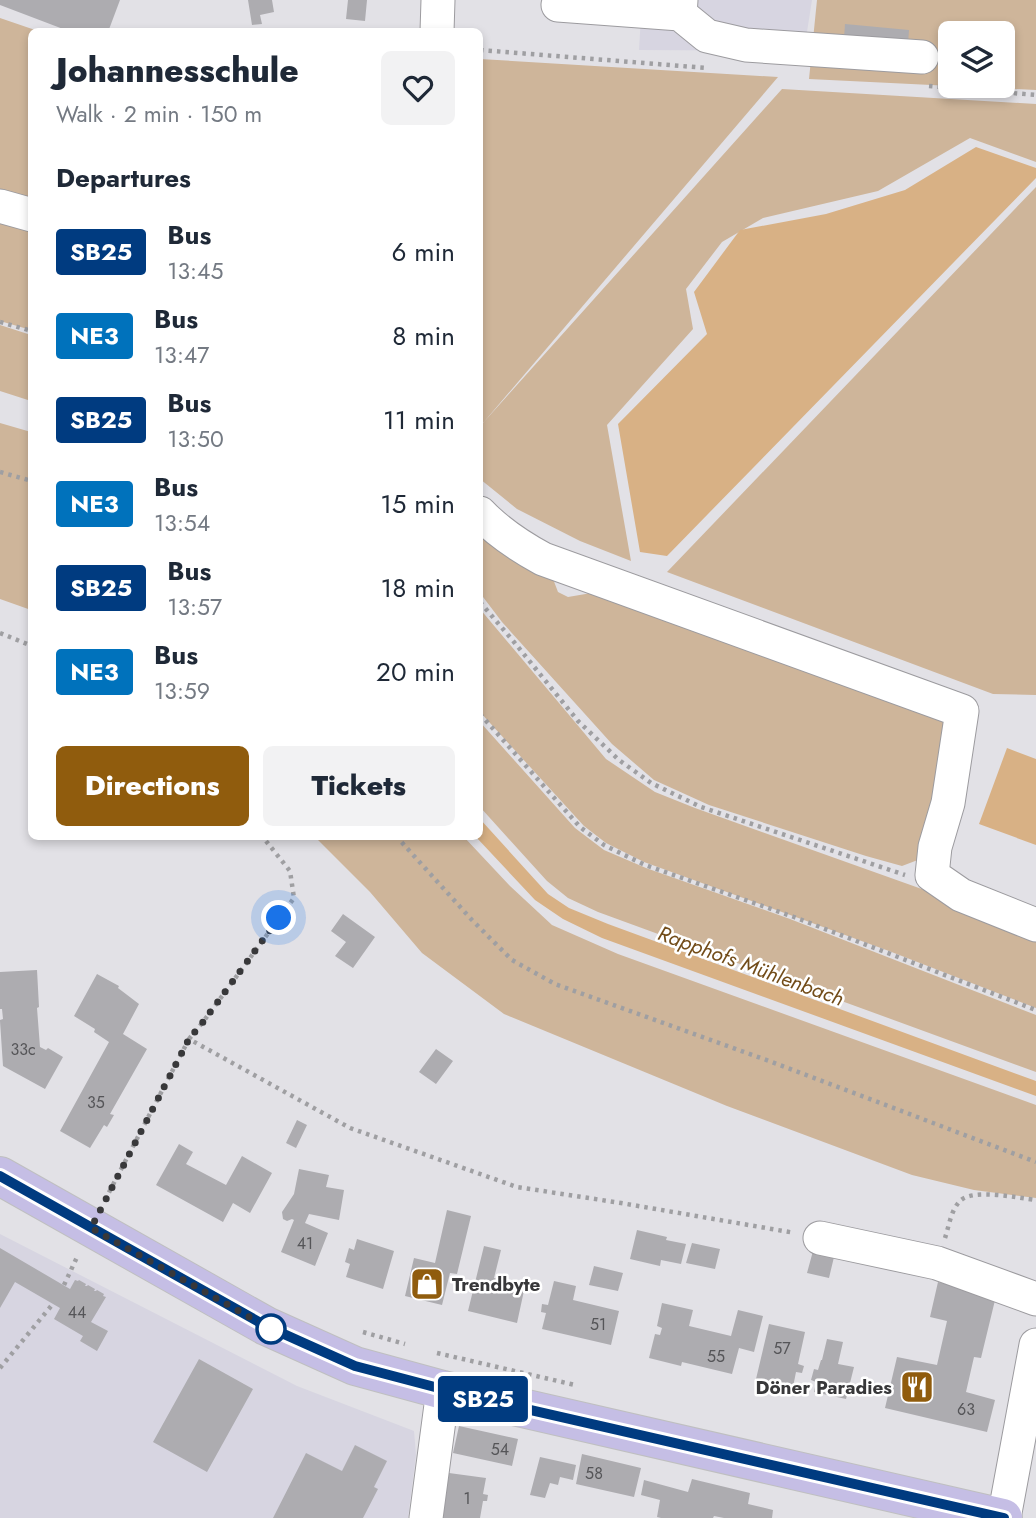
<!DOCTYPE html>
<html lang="en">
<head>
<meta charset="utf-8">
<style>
	:root { --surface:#fff; --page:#f2f2f3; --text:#1f2937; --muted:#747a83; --accent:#905c0d }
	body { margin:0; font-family:Jost,sans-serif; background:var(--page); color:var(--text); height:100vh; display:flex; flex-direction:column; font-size:26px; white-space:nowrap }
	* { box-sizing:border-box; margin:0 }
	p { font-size:23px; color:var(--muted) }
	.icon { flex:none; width:38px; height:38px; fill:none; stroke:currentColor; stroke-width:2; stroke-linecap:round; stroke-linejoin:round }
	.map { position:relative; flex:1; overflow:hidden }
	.sheet { position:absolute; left:28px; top:28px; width:455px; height:812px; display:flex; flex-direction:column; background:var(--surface); border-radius:10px; box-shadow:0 4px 10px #0003 }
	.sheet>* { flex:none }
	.badge { padding:0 14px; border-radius:5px; font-size:24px; line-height:46px }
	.controls { position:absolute; left:938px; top:21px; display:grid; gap:14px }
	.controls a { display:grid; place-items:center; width:77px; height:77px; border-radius:10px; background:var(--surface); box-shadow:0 4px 10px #0003; font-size:35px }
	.you { position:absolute; width:35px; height:35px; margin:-18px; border:5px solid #fff; border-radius:50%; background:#1a73e8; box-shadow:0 0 0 10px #1a73e833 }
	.map>.badge { position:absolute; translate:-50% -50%; box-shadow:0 0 0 4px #fff }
	h2 { padding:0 28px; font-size:26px; line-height:63px }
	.round { display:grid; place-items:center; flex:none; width:74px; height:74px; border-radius:10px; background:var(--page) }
	.summary { display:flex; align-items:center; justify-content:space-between; height:119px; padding:0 28px }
	h1 { font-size:33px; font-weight:800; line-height:52px }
	.button { display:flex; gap:14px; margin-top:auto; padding:14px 28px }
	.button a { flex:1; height:80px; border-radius:10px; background:var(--accent); color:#fff; font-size:28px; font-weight:800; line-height:80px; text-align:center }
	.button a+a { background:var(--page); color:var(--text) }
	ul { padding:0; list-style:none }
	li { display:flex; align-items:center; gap:21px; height:84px; padding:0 28px }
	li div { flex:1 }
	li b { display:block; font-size:26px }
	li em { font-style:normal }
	li .badge { min-width:77px; font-weight:700; text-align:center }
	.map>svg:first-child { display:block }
</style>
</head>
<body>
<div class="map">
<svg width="1036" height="1518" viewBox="0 0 1036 1518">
	<rect width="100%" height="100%" fill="#e2e1e6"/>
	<path fill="#d7d5e1" d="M 642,0 L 812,0 L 804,51 L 639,50 Z
		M 0,1234 L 297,1386 L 414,1431 L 416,1455 L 408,1518 L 0,1518 Z"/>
	<path fill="#ceb59a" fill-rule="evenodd" d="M 817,0 L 1036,0 L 1036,90 L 809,79 ZM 950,33 L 1003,33 L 1003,86 L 950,86 Z
		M 0,18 L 38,31 L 32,32 L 31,204 L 0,195 Z
		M 480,59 L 778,77 L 483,423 L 782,89 L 1036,104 L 1036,162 L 970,138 L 878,191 L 763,218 L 722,242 L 686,289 L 693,329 L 607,425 L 631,561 L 580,541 L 517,509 L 480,479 Z
		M 1036,187 L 1036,695 L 993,694 L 667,572 Z
		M 0,214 L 31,223 L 31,330 L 0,321 Z
		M 0,325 L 31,335 L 31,401 L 0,391 Z
		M 0,423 L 31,432 L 31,610 L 0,599 Z
		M 480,523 L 550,571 L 558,592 L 568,597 L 603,591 L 942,719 L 947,731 L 923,858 L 902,866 L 866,856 L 709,805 L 654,780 L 612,744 L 502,622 L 480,593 Z
		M 480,609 L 606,759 L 655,792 L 695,808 L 961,903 L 1036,932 L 1036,1008 L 889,951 L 644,862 L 606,843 L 584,826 L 480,712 Z
		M 480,722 L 575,828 L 604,850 L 646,868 L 790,919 L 1036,1015 L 1036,1072 L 598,912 L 568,898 L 547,881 L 480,807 Z
		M 315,837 L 464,837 L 510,886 L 552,925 L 618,954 L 1036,1105 L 1036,1198 L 974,1190 L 912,1175 L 727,1106 L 504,1014 L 422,953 L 370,892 Z"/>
	<path fill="#d8b185" d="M 976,147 L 1036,168 L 1036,178 L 667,556 L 640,552 L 618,424 L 707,334 L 694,292 L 740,230 L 826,214 L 905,190 Z
		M 1007,748 L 1036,759 L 1036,845 L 979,824 Z
		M 480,819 L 548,894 L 569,908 L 608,924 L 1036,1081 L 1036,1096 L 602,938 L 563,919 L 535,900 L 476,837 L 480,836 Z"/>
	<path fill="#adacb0" d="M 0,0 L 120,0 L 108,32 L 71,32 L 0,5 Z
		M 248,0 L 272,0 L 274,12 L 260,15 L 262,24 L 252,25 Z
		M 348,0 L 367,0 L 365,21 L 346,19 Z
		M 845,24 L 909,30 L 908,44 L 844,38 Z
		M 343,914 L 375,937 L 353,968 L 335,956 L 346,942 L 331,931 Z
		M 37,970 L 39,1007 L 37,1008 L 40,1047 L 46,1050 L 48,1048 L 63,1057 L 45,1089 L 3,1066 L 0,1021 L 0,1020 L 3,1019 L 2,1009 L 0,1009 L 0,972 Z
		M 97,974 L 119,986 L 118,988 L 139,1004 L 123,1034 L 147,1049 L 110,1114 L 114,1115 L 107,1127 L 104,1125 L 90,1148 L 60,1131 L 109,1042 L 94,1032 L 95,1029 L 74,1016 Z
		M 436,1049 L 453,1061 L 436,1084 L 419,1072 Z
		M 297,1120 L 307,1125 L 296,1148 L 286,1143 Z
		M 179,1144 L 193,1152 L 186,1164 L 226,1185 L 242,1156 L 272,1173 L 250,1213 L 233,1203 L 223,1222 L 156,1185 Z
		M 299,1169 L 329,1175 L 326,1187 L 344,1190 L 339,1220 L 309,1214 L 305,1223 L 328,1233 L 315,1266 L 281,1252 L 294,1220 L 292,1219 L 287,1221 L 283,1219 L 282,1212 L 294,1194 Z
		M 447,1210 L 471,1216 L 457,1274 L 450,1273 L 442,1305 L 405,1296 L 414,1258 L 435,1263 Z
		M 637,1230 L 667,1237 L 666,1240 L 686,1244 L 681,1264 L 661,1260 L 660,1266 L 630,1259 Z
		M 357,1239 L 394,1251 L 383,1289 L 346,1277 L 350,1264 L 345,1262 L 349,1248 L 354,1250 Z
		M 692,1243 L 720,1249 L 715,1269 L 686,1263 Z
		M 484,1246 L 501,1250 L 494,1278 L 525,1286 L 517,1323 L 468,1311 Z
		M 0,1248 L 70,1289 L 75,1280 L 78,1281 L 79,1280 L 86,1284 L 85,1286 L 87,1286 L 88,1285 L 95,1289 L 94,1291 L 96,1291 L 97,1290 L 104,1294 L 103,1296 L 106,1297 L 91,1322 L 108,1331 L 97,1351 L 80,1341 L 83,1336 L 54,1319 L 60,1308 L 15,1282 L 0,1308 Z
		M 813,1251 L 834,1257 L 829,1278 L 807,1273 Z
		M 594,1266 L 623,1273 L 618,1291 L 589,1285 Z
		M 554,1281 L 576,1286 L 573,1300 L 619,1311 L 611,1345 L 542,1329 L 546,1313 L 541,1312 L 542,1304 L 548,1305 Z
		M 938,1282 L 996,1296 L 981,1358 L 974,1357 L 966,1392 L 995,1400 L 987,1432 L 885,1408 L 897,1357 L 937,1365 L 947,1321 L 930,1317 Z
		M 662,1303 L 693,1310 L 689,1326 L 731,1336 L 738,1310 L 763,1316 L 754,1352 L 739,1348 L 732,1374 L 682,1362 L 681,1366 L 649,1358 L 655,1334 L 660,1335 L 662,1328 L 657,1326 Z
		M 769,1324 L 805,1332 L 798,1364 L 804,1366 L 802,1373 L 796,1372 L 793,1387 L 756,1379 Z
		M 827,1339 L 843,1342 L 838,1364 L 854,1367 L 846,1399 L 814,1392 L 816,1382 L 811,1380 L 814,1369 L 818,1370 L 821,1360 L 822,1360 Z
		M 199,1359 L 253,1389 L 207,1472 L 153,1442 Z
		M 459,1426 L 518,1439 L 512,1466 L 453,1453 Z
		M 355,1445 L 387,1461 L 374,1487 L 378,1489 L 363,1518 L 273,1518 L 306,1453 L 342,1471 Z
		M 582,1454 L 641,1468 L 634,1497 L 576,1484 Z
		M 540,1457 L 576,1465 L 573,1480 L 560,1477 L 558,1485 L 550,1483 L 545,1498 L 530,1495 Z
		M 449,1473 L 486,1478 L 483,1494 L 488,1495 L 487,1501 L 483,1501 L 480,1518 L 443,1518 Z
		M 692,1479 L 750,1493 L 748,1504 L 773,1510 L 772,1518 L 724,1518 L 714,1516 L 713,1518 L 661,1518 L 657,1517 L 660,1500 L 641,1495 L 644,1480 L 688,1492 Z"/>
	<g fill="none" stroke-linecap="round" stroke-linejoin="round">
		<defs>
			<path id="minor" d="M 558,5 L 680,14 L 681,0
				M 680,14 L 707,36 L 746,45 L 922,57
				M 437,32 L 438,0
				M 0,206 L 32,215
				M 480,513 C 498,532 519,546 543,559 L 962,711 L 948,803 L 935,847 L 932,875 L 961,895 L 1036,925
				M 820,1238 L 937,1263 L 1036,1299
				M 426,1518 L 443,1390
				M 1004,1518 L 1036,1345"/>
			<path id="major" d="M 0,1176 L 266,1326 L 355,1366 L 443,1390 L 1003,1518"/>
		</defs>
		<use href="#minor" stroke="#9c9b9f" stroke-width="35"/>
		<use href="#major" stroke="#bfbfc0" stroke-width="40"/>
		<path stroke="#9f9fa2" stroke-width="4.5" stroke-dasharray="3.5 5" stroke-linecap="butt" d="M 480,50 L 707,68
			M 929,86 L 1036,95
			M 0,322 L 32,331
			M 0,472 L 32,481
			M 480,602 L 514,642 L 578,721 L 619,760 L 651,783 L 701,807 L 905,875
			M 0,633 L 32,646
			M 480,714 L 580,827 L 604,845 L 645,865 L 794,917 L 1036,1010
			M 396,836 L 472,920 L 512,960 L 555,984 L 772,1062 L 1036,1162
			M 189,1039 L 203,1022 L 294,898 L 290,871 L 262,836
			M 105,1200 L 189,1039 L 350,1128 L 517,1187 L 621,1203 L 795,1233
			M 945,1238 C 949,1226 951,1210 960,1201 C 973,1188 1018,1198 1036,1200
			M 64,1285 L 78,1255
			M 363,1332 L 405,1344
			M 437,1353 L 575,1385
			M 0,1368 L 52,1305"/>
		<use href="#minor" stroke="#fff" stroke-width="33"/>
		<use href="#major" stroke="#c5bee5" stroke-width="38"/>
	</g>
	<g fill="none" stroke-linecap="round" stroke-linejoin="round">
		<defs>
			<path id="line" d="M 0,1176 L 266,1326 L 355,1366 L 469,1396 L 1004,1518"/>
		</defs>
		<use href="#line" stroke="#fff" stroke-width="16"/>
		<use href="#line" stroke="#003b80" stroke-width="10"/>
		<path stroke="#38383a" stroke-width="7" stroke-dasharray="0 12.6" d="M 271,1329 L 91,1228 L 189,1039 L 203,1022 L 279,918"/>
	</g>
	<defs>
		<symbol id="shop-square" viewBox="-11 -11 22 22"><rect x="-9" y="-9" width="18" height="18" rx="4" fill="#905c0d" stroke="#fff"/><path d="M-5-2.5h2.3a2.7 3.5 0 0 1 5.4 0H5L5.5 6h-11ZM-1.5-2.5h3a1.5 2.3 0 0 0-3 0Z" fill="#fff"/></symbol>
		<symbol id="restaurant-square" viewBox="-11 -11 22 22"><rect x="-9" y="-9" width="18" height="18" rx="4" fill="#905c0d" stroke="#fff"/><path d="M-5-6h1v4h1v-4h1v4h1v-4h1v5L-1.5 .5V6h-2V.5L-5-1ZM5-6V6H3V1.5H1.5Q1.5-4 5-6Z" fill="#fff"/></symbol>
	</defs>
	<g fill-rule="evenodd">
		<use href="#shop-square" x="408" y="1265" width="38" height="38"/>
		<use href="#restaurant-square" x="898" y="1368" width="38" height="38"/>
	</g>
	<circle fill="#fff" stroke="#003b80" stroke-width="3.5" cx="271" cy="1329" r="14"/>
	<g text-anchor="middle" stroke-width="5" stroke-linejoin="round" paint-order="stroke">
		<g font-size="16" fill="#555558">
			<text x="23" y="1055">33c</text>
			<text x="96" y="1108">35</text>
			<text x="305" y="1249">41</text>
			<text x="77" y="1318">44</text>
			<text x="598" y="1330">51</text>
			<text x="782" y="1354">57</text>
			<text x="716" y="1362">55</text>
			<text x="966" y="1415">63</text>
			<text x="500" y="1455">54</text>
			<text x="594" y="1479">58</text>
			<text x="467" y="1504">1</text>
		</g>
		<g font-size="19" font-weight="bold" fill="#38383a" stroke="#fff" text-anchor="start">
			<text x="452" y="1291">Trendbyte</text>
			<text x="892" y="1394" text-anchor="end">Döner Paradies</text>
		</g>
		<g font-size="21" font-style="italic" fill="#724c19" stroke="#fff">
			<text transform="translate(751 966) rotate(20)" y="7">Rapphofs Mühlenbach</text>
		</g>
	</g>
</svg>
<div class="controls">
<a><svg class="icon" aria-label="layers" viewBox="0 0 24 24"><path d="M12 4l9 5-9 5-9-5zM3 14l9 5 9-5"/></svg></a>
</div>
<div class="you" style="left:279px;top:918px"></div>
<b class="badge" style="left:483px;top:1399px;background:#003b80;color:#fff">SB25</b>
<section class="sheet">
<div class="summary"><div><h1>Johannesschule</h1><p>Walk · 2 min · 150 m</p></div><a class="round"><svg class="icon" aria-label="heart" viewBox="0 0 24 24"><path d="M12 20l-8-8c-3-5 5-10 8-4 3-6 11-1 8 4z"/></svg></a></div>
<h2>Departures</h2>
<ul>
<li><span class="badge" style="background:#003b80;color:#fff">SB25</span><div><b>Bus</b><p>13:45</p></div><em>6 min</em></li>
<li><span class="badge" style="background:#0072bc;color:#fff">NE3</span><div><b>Bus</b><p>13:47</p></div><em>8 min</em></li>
<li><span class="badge" style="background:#003b80;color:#fff">SB25</span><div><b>Bus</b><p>13:50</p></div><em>11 min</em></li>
<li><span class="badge" style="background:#0072bc;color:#fff">NE3</span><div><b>Bus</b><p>13:54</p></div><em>15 min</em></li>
<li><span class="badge" style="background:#003b80;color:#fff">SB25</span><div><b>Bus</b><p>13:57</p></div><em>18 min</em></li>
<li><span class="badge" style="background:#0072bc;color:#fff">NE3</span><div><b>Bus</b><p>13:59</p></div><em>20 min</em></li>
</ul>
<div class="button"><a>Directions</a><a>Tickets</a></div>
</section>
</div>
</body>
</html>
